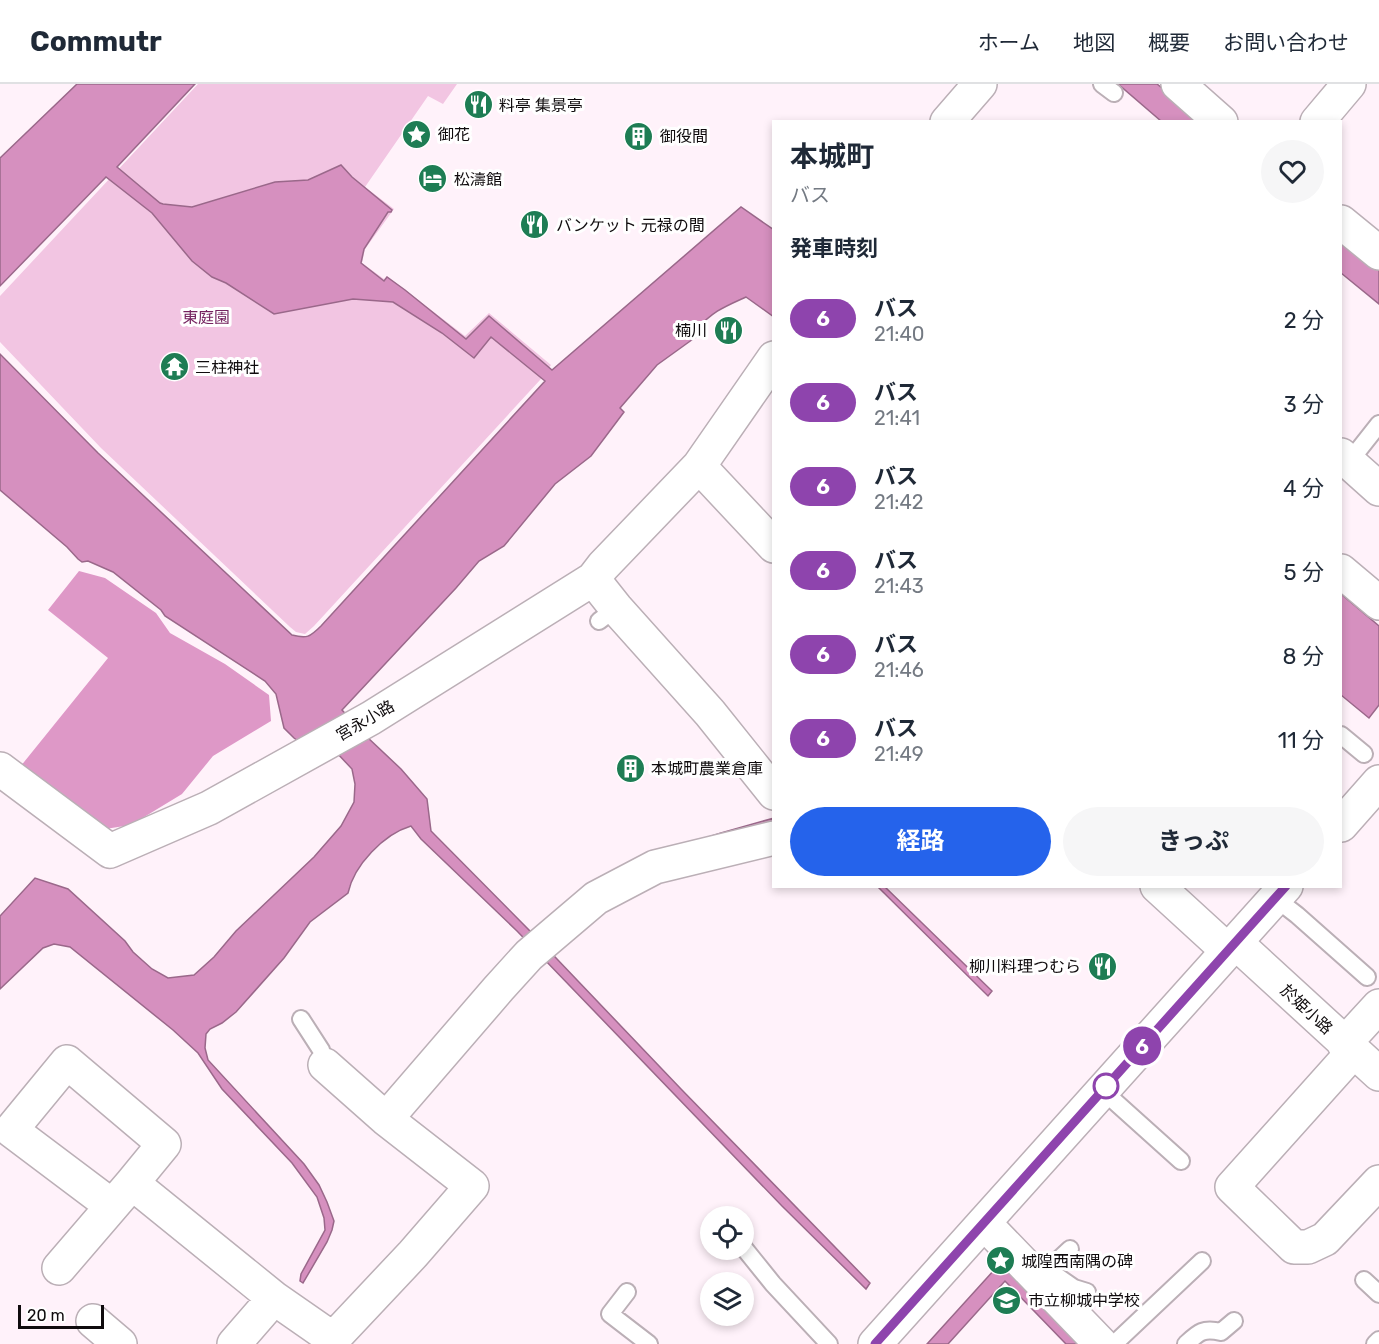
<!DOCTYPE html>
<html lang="ja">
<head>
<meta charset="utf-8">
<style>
	:root { --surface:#fff; --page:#f6f6f7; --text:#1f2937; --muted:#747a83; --line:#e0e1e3; --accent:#2563eb }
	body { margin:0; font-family:Rubik,"Noto Sans JP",sans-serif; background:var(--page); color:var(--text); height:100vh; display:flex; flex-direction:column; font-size:22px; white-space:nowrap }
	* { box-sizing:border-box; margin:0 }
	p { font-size:20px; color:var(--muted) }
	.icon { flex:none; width:33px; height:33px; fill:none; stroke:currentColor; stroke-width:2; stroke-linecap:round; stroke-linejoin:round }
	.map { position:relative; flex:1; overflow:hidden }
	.sheet { position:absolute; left:772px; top:36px; width:570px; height:768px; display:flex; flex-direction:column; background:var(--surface); border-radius:0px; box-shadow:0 3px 9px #0003 }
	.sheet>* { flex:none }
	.badge { padding:0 12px; border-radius:20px; font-size:21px; line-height:39px }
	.tools { position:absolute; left:700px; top:1122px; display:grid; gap:12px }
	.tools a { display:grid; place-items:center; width:54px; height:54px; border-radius:50%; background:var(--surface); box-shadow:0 3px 9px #0003; font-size:30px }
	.scale { position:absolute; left:18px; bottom:15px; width:86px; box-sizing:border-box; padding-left:6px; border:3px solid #0f0b0d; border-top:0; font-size:16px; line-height:21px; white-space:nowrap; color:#0f0b0d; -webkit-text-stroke:4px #fff; paint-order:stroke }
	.map>.badge { position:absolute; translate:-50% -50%; box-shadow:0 0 0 3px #fff }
	h2 { padding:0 18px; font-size:22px; line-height:54px }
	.round { display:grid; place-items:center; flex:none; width:63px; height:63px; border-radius:32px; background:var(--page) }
	.overview { display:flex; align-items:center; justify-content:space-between; height:102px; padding:0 18px }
	h1 { font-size:28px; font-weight:700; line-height:45px }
	.action { display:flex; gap:12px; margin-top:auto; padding:12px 18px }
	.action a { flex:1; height:69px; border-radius:36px; background:var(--accent); color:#fff; font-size:24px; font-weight:700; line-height:69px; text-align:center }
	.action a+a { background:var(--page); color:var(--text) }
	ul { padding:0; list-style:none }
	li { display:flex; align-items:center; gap:18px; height:84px; padding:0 18px }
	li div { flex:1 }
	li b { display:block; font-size:22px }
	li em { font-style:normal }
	li .badge { min-width:66px; font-weight:700; text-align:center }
	header { display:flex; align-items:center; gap:36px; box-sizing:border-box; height:84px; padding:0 30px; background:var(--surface); border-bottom:2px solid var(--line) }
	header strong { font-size:28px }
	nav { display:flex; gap:33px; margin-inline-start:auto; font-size:21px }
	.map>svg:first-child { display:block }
</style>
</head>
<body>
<header>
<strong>Commutr</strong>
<nav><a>ホーム</a><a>地図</a><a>概要</a><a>お問い合わせ</a></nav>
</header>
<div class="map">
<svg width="1379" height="1260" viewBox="0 0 1379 1260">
	<rect width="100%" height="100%" fill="#fff2fa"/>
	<path fill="#f2c5e2" d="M 198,0 L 457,0 L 443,20 L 428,12 L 365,103 L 394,125 L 365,165 L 362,179 L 384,195 L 387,192 L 465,252 L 489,229 L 551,281 L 540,296 L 314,542 L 305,550 L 296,548 L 290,543 L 101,364 L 0,258 L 0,212 Z"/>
	<path fill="#de98c7" d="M 79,487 L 105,494 L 156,529 L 170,549 L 225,580 L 269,611 L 271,637 L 213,672 L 182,710 L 131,741 L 105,745 L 20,683 L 108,574 L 48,526 Z"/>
	<path fill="#d690bf" stroke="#9a688a" stroke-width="1.5" d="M 77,0 L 195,0 L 117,83 L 160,119 L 163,120 L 192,123 L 275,98 L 308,96 L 341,81 L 352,93 L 392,126 L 391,128 L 388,128 L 364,165 L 361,179 L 384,197 L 387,193 L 405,206 L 466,255 L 489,232 L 552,286 L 741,123 L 774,146 L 774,233 L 746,213 C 724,223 713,227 696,246 L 700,250 L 657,281 L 620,324 L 624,328 L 591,372 L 555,400 L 504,462 L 479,477 L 456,504 L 342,626 L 366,652 L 401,685 L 427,715 L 431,747 L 532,849 L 665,767 L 721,749 L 774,734 L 774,740 L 536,853 L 681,1005 L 870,1199 L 866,1205 L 782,1122 L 517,847 L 421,755 L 411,742 C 384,750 354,781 348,809 L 310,838 L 284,874 L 236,928 L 222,939 L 210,945 L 206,950 L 205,964 L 208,976 L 304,1080 L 319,1101 L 327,1118 L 334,1137 L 332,1146 L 327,1158 L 303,1199 L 300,1197 L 301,1190 L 325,1146 L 324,1134 L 317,1113 L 292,1079 L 222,1005 L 198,969 L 173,946 L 70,863 L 54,860 L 43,864 L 0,905 L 0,832 L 35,794 L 68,805 L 125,857 L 133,868 L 152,885 L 168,894 L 194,891 L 214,873 L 236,847 L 314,773 L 341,742 L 354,718 L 355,700 L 352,685 L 320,651 L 304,661 L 294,654 L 284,644 L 276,610 L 265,597 L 165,532 L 161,526 L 113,488 L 88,477 L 82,478 L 78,475 L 67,463 L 0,406 L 0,270 L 98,369 L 292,551 C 307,555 310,553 321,542 L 545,297 L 491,253 L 474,274 L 442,249 L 393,218 L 353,215 L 274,230 L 226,199 L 212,193 L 192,177 L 152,129 L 106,93 L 0,202 L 0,74 Z
		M 1118,0 L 1157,0 L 1202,37 L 1161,37 Z
		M 1341,153 L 1379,184 L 1379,220 L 1341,189 Z
		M 1341,510 L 1379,542 L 1379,621 L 1369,634 L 1341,611 Z
		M 878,803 L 885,803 L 992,907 L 988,912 Z
		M 1005,1174 L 1089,1260 L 1066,1260 L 1005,1197 L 948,1260 L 927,1260 Z"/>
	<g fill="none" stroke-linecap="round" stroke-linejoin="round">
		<defs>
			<path id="service" d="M 1102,0 L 1114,9
				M 1349,378 L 1379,340
				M 599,537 L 616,524
				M 1341,651 L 1364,670
				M 1275,814 L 1297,831 L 1367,893
				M 301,935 L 321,966 L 325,981
				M 1102,1006 L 1181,1077
				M 744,1164 L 773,1200 L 829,1260
				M 1048,1186 L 1074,1204 L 1087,1208
				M 1041,1192 L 1070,1165
				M 1364,1196 L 1379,1210
				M 627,1208 L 610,1230 L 649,1260
				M 1114,1260 L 1202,1177
				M 1186,1260 C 1199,1248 1203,1244 1221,1248 L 1234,1237
				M 1375,1260 L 1379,1256"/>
			<path id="minor" d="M 1178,0 L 1221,38
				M 947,38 L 980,0
				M 1317,38 L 1349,0
				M 1341,138 L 1379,169
				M 1341,371 L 1379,405
				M 699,382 L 774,462
				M 1341,487 L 1379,519
				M 593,495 L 616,524 L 710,629 L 774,709
				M 0,685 L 110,767 L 209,724 L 371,634 L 593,495 L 603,482 L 699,382 L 774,274
				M 1157,802 L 1228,867
				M 1235,858 L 1379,990
				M 1344,960 L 1379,922
				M 1353,968 L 1232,1103 L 1294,1163 L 1308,1163 L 1325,1155 L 1379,1098
				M 386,1035 L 499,904 L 529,871 L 596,814 L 655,783 L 774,754
				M 112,1122 L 11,1046 L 67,978 L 164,1060 L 132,1099
				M 984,1139 L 1101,1260
				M 59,1184 L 132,1099 L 274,1214
				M 93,1237 L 120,1260
				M 234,1260 L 274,1214 L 333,1255 L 413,1170 L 472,1102 L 386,1035 L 325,981"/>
			<path id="secondary" d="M 1341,741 L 1379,698
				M 875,1260 L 1286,802"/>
		</defs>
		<use href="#service" stroke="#bbafb6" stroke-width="20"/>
		<use href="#minor" stroke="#bbafb6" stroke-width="36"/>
		<use href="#secondary" stroke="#bbafb6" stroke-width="36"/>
		<use href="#service" stroke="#fff" stroke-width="16"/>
		<use href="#minor" stroke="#fff" stroke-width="33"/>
		<use href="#secondary" stroke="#fff" stroke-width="33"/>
	</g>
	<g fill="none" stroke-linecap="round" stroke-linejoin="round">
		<defs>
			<path id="line" d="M 875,1260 L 1286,802"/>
		</defs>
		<use href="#line" stroke="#fff" stroke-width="14"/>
		<use href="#line" stroke="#8e44ad" stroke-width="9"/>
	</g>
	<defs>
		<symbol id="restaurant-disc" viewBox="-11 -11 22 22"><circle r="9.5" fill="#1e7d54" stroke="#fff"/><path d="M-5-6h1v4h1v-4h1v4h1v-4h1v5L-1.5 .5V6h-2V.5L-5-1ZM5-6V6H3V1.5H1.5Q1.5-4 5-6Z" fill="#fff"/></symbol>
		<symbol id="sight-disc" viewBox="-11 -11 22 22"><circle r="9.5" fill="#1e7d54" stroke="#fff"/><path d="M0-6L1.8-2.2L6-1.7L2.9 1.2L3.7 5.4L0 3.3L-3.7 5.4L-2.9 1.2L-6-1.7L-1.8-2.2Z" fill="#fff"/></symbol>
		<symbol id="building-disc" viewBox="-11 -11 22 22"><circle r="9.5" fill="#1e7d54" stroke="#fff"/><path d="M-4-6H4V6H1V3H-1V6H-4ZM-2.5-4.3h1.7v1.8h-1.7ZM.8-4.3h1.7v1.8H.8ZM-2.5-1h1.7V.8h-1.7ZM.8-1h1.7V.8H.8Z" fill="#fff"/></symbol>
		<symbol id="hotel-disc" viewBox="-11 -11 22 22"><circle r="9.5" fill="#1e7d54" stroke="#fff"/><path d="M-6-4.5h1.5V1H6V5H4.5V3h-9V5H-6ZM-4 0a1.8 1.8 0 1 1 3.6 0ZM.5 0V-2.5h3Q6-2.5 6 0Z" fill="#fff"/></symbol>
		<symbol id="temple-disc" viewBox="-11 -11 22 22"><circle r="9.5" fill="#1e7d54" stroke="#fff"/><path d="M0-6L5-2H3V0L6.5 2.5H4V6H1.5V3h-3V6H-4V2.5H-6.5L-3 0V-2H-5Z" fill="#fff"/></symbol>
		<symbol id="school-disc" viewBox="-11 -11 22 22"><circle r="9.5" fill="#1e7d54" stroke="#fff"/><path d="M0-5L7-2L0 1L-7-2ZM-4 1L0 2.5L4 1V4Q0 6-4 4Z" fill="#fff"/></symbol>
	</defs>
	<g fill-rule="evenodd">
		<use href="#restaurant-disc" x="462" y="4" width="33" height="33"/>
		<use href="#sight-disc" x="400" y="34" width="33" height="33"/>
		<use href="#building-disc" x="622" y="36" width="33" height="33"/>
		<use href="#hotel-disc" x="416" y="78" width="33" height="33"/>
		<use href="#restaurant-disc" x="518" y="124" width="33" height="33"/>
		<use href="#restaurant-disc" x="712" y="230" width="33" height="33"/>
		<use href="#temple-disc" x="158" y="266" width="33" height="33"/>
		<use href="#building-disc" x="614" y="668" width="33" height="33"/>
		<use href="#restaurant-disc" x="1086" y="866" width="33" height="33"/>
		<use href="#sight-disc" x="984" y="1160" width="33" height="33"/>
		<use href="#school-disc" x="990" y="1200" width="33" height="33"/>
	</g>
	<circle fill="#fff" stroke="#8e44ad" stroke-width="3" cx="1106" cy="1002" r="12"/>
	<g text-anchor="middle" stroke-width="6" stroke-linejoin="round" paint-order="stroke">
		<g font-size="16" fill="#0f0b0d" stroke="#fff" text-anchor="start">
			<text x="499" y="27">料亭 集景亭</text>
			<text x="438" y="56">御花</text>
			<text x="660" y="58">御役間</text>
			<text x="454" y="101">松濤館</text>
			<text x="556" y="147">バンケット 元禄の間</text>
			<text x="707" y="252" text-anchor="end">楠川</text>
			<text x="195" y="289">三柱神社</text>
			<text x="651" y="690">本城町農業倉庫</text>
			<text x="1081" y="888" text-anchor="end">柳川料理つむら</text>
			<text x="1021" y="1183">城隍西南隅の碑</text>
			<text x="1028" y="1222">市立柳城中学校</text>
		</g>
		<g font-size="16" fill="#752460" stroke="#fff">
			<text x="206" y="239">東庭園</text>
		</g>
		<g font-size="16" fill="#0f0b0d" stroke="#fff">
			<text transform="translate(365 636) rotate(-30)" y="6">宮永小路</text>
			<text transform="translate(1307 925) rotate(43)" y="6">於姫小路</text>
		</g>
	</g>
</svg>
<div class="tools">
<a><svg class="icon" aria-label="locate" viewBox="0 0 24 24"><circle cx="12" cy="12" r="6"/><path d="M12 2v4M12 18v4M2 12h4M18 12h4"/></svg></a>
<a><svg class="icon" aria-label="layers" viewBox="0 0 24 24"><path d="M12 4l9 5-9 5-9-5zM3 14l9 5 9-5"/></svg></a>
</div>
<div class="scale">20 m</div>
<b class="badge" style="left:1142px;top:962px;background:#8e44ad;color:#fff">6</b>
<section class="sheet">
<div class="overview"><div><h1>本城町</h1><p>バス</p></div><a class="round"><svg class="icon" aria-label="heart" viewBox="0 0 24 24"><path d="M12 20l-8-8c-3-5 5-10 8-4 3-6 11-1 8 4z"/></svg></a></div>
<h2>発車時刻</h2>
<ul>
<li><span class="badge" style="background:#8e44ad;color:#fff">6</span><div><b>バス</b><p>21:40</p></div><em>2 分</em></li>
<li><span class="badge" style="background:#8e44ad;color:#fff">6</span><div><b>バス</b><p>21:41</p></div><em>3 分</em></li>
<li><span class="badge" style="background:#8e44ad;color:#fff">6</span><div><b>バス</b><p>21:42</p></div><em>4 分</em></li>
<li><span class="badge" style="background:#8e44ad;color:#fff">6</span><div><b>バス</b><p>21:43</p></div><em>5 分</em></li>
<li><span class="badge" style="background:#8e44ad;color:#fff">6</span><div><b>バス</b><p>21:46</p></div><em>8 分</em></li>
<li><span class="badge" style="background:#8e44ad;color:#fff">6</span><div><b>バス</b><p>21:49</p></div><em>11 分</em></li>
</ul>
<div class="action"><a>経路</a><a>きっぷ</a></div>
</section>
</div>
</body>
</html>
